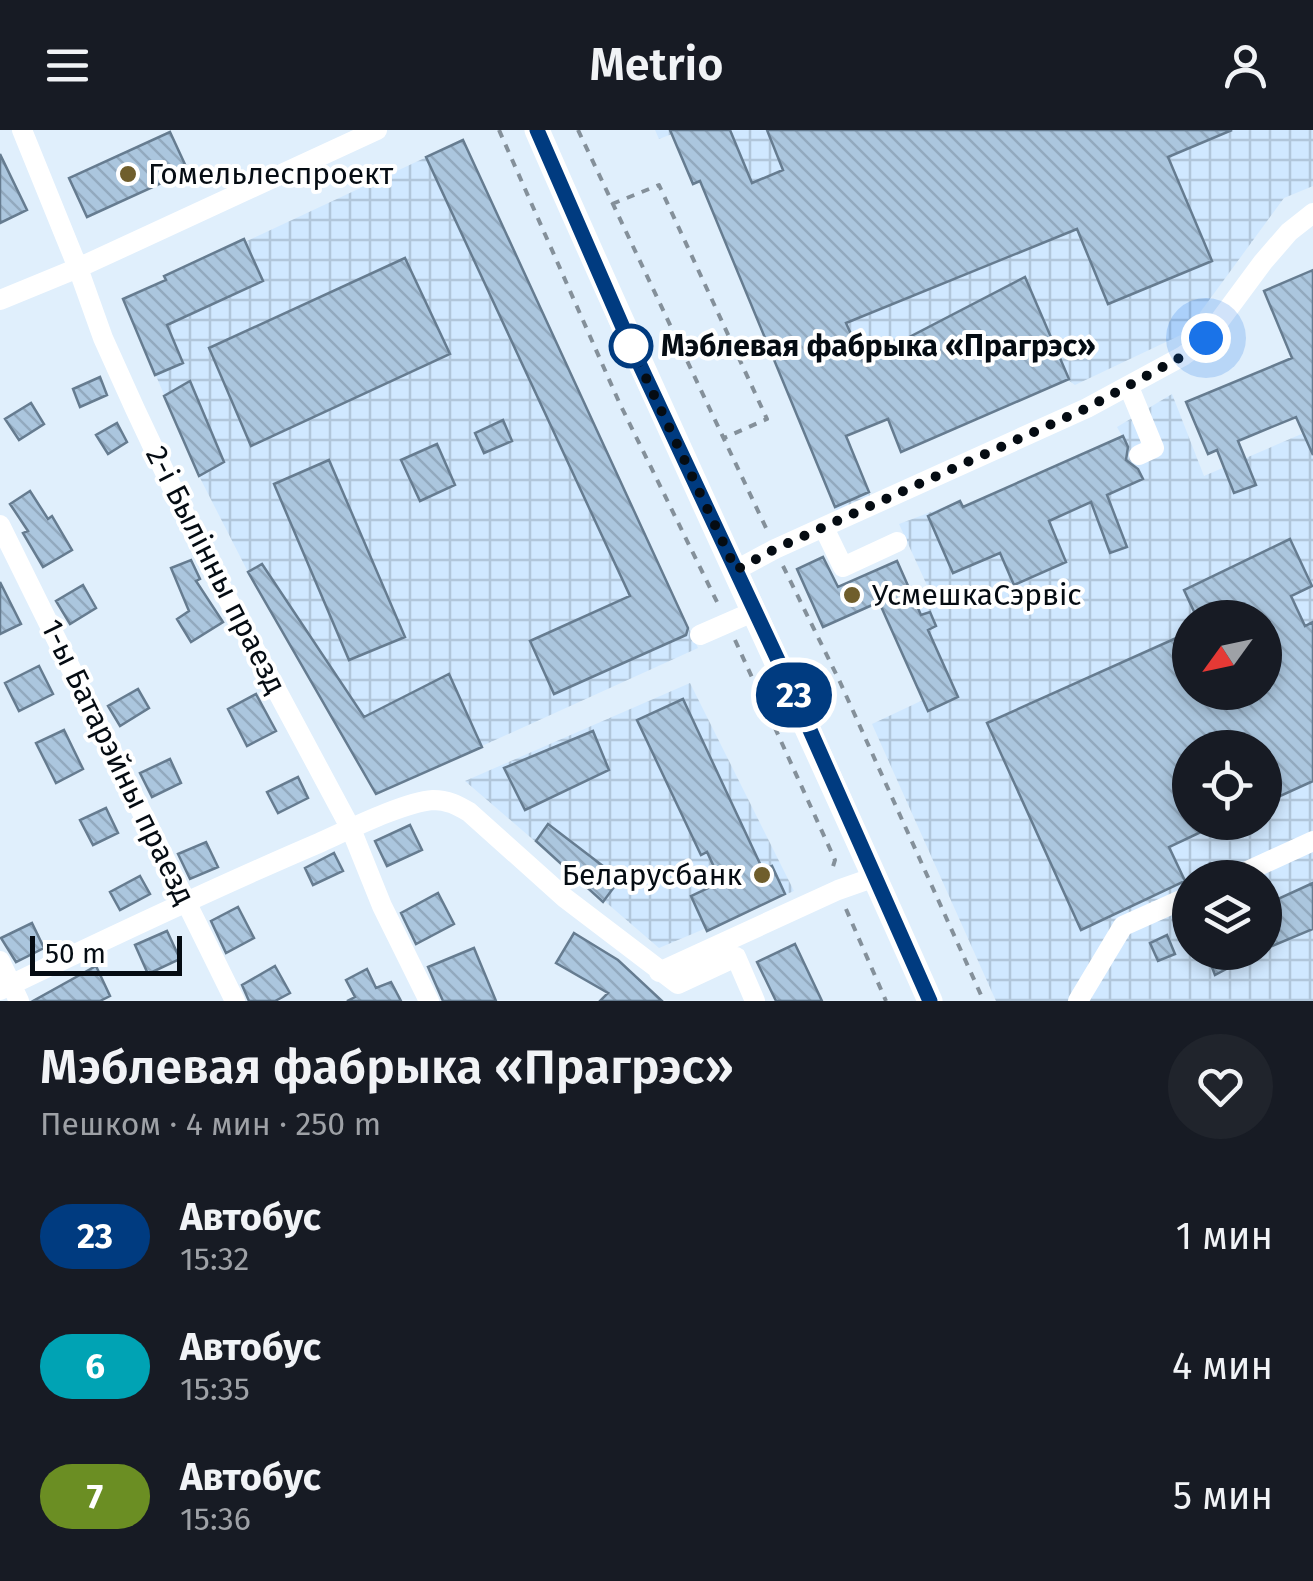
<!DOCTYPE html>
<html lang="ru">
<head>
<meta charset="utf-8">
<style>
	:root { --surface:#171b24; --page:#20242c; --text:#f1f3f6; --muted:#9ea1a6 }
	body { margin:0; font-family:"Fira Sans",sans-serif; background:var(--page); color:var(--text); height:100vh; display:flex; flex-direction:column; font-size:38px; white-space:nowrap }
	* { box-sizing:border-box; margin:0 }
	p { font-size:32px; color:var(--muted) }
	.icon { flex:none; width:55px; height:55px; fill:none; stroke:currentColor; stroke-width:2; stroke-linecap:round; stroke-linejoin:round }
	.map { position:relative; height:871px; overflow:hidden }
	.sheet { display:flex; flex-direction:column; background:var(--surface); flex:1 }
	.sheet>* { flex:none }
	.badge { padding:0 20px; border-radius:32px; font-size:35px; line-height:65px }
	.needle { width:65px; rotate:237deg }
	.controls { position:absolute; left:1172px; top:470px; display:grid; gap:20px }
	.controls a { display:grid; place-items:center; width:110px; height:110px; border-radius:50%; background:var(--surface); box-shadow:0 5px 15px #0003; font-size:50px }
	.scale { position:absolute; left:30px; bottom:25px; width:152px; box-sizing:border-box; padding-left:10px; border:5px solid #050c13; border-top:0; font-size:28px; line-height:35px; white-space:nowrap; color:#050c13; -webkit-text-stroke:8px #fff; paint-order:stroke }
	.you { position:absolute; width:50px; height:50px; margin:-25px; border:8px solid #fff; border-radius:50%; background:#1a73e8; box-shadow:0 0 0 15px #1a73e833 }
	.map>.badge { position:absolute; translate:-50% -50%; box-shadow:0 0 0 5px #fff }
	.round { display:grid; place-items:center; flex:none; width:105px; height:105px; border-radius:52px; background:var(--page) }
	.overview { display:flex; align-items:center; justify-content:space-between; height:170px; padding:0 40px }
	h1 { font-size:48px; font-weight:600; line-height:75px }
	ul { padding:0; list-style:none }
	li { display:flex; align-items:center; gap:30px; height:130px; padding:0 40px }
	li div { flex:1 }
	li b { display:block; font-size:38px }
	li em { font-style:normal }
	li .badge { min-width:110px; font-weight:700; text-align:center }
	header { display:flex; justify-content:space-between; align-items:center; height:130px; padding:0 40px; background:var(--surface); font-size:45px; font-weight:600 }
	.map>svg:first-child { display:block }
</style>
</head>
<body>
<header><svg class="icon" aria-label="menu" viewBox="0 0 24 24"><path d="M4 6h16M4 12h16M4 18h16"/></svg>Metrio<svg class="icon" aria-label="person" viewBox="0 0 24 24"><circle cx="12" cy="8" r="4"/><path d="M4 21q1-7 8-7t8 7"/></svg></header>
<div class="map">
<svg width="1313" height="871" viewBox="0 0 1313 871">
	<defs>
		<pattern id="industrial-grid" width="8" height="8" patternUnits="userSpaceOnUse" patternTransform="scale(2.5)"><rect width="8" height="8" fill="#d0e8ff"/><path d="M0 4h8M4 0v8" fill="none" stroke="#b1c6da"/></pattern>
		<pattern id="building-back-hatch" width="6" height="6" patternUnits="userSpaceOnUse" patternTransform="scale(2.5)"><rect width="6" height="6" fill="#abc6de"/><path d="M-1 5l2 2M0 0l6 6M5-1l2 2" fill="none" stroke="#92a9be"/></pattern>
	</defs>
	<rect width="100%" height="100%" fill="#e0effc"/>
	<path fill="url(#industrial-grid)" fill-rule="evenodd" d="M 655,0 L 1313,0 L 1313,56 L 1284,68 L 1185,203 L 1075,255 L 1068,250 L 901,322 L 888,289 L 847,306 L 871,368 L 837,382 L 700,52 L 693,54 L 672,4 L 659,9 Z
		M 463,10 L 698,518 L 376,664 L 248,442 L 199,346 L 123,169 Z
		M 1172,264 L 1204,346 L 1313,299 L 1313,871 L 996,871 L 872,594 L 923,570 L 884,482 L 930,462 L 899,394 L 960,371 L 967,384 L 984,368 L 1122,306 L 1117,297 ZM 1190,488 L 1265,488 L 1265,562 L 1190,562 ZM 1190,618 L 1265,618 L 1265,692 L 1190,692 ZM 1190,748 L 1265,748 L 1265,822 L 1190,822 Z
		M 690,553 L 794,761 L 659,818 L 465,651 Z"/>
	<path fill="url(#building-back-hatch)" stroke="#667c90" stroke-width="2.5" d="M 670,0 L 730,0 L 752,53 L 783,40 L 767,0 L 1232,0 L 1168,27 L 1212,131 L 1108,174 L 1077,99 L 846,193 L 863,231 L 1025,147 L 1069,249 L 901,322 L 888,289 L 846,306 L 869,362 L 835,377 L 700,51 L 693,54 Z
		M 170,2 L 188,41 L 87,87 L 69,48 Z
		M 463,10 L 688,498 L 686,505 L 554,564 L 530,511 L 630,466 L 426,27 Z
		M 0,24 L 27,80 L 0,93 Z
		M 244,109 L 263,151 L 167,195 L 183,233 L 155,245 L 123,169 L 166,150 L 164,146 Z
		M 405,128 L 450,224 L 251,316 L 209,218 Z
		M 1313,140 L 1313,325 L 1296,287 L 1238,311 L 1256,355 L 1234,363 L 1217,320 L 1208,324 L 1186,272 L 1292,228 L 1264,161 Z
		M 100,247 L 107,265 L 80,277 L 73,259 Z
		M 190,251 L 224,332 L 199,346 L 164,266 Z
		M 31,273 L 44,294 L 19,310 L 5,289 Z
		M 503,290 L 512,311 L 484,323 L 475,303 Z
		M 117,293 L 127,312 L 108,324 L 96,305 Z
		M 1123,306 L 1128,317 L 1126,330 L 1138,339 L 1143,349 L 1107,365 L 1127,417 L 1110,423 L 1091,372 L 1049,391 L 1066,432 L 1014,455 L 1000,423 L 953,443 L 928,386 L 960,371 L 963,377 Z
		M 437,314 L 455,355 L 420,371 L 401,330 Z
		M 329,330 L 405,507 L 349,530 L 274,354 Z
		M 30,361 L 48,389 L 52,386 L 72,420 L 43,437 L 23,403 L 28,401 L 10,374 Z
		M 1290,409 L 1312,456 L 1291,466 L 1305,496 L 1313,492 L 1313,651 L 1265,673 L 1265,618 L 1190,618 L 1190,692 L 1222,692 L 1169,717 L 1185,751 L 1081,800 L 987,593 L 1183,505 L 1190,521 L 1190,562 L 1265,562 L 1265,488 L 1247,488 L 1243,479 L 1224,488 L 1197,488 L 1184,460 Z
		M 823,427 L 838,457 L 897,431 L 921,485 L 930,482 L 936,496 L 928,500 L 958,567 L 928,581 L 879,472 L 823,497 L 797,439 Z
		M 191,430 L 200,449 L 196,451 L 223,492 L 191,512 L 177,489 L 189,481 L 171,438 Z
		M 262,434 L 364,587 L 449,544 L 482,617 L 376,664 L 248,442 Z
		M 0,452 L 21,494 L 0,504 Z
		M 83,455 L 96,478 L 70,494 L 56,471 Z
		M 39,536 L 53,564 L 19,581 L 5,553 Z
		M 138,559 L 149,578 L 120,596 L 108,576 Z
		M 256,564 L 276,601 L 247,616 L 228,579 Z
		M 683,569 L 763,740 L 772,736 L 785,764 L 707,801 L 691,766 L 721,752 L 707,722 L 701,725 L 637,590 Z
		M 64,600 L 83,639 L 56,653 L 36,613 Z
		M 593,601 L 609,640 L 525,680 L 504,638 Z
		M 170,629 L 181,653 L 152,667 L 140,643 Z
		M 298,647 L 308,668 L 278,683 L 267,662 Z
		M 106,678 L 118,703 L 93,715 L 80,690 Z
		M 548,694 L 620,749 L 603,772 L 536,711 Z
		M 410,695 L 422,720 L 387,736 L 375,711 Z
		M 206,712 L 218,737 L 190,749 L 178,724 Z
		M 334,723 L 343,741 L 313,755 L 305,738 Z
		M 140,746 L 150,764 L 120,780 L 110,762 Z
		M 1313,753 L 1313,799 L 1265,819 L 1265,775 Z
		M 438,763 L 454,794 L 416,814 L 401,783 Z
		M 238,777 L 254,808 L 226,823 L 211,791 Z
		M 32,793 L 44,818 L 16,832 L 1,808 Z
		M 167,801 L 180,829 L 148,844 L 135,815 Z
		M 574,803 L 618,830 L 662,871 L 600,871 L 608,863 L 556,833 Z
		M 1167,805 L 1175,824 L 1158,831 L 1150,813 Z
		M 795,814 L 822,871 L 776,871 L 757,832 Z
		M 474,818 L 496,871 L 443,871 L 428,837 Z
		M 1206,822 L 1258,822 L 1215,845 Z
		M 96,836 L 110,866 L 100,871 L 33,871 Z
		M 275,836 L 290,863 L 275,871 L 249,871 L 242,855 Z
		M 367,839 L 376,858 L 391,852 L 401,871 L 347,871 L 355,867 L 346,850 Z"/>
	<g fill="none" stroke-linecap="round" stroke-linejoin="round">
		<path stroke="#84909a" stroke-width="4" stroke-dasharray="8 8" stroke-linecap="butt" d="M 499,0 L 619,272 L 718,474
			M 578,0 L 767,400
			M 612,74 L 659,55 L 767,289 L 724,308
			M 783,436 L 840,552 L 981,865 L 977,871
			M 735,510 L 835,730 L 831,743
			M 846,779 L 886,871"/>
		<path stroke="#fff" stroke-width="20" d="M 22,0 L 78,138 L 103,208 L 135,279 L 202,421 L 351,699 L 382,776 L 429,871
			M 0,170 L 78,138 L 377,0
			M 1129,257 L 1154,318 L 1139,325
			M 0,395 L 235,871
			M 824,398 L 843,437 L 897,412
			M 736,440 L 775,419 L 1087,278 L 1183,226 L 1206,209 L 1263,132 L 1289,102 L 1313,83
			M 700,505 L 755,481
			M 1232,748 L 1313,711
			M 0,831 L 19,871
			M 659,842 L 838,760 L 875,747
			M 0,860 C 106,809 211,759 319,713 C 348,700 404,672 433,670 C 448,670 457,675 469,682 L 565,768 L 678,854 L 736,827 L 755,871
			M 1078,871 L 1123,796 L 1190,766"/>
		<path stroke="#fff" stroke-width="25" d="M 537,0 C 664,292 801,580 930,871"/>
	</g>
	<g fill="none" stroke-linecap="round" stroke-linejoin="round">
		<defs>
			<path id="line" d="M 537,0 L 631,216 L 798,573 L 930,871"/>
		</defs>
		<use href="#line" stroke="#fff" stroke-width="22"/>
		<use href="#line" stroke="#003b80" stroke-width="15"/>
		<path stroke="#050c13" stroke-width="10" stroke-dasharray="0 18" d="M 631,216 L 736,440 L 775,419 L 1087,278 L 1183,226 L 1206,208"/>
	</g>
	<g fill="#6f5e2c" stroke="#fff" stroke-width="4">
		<circle cx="128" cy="44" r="10"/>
		<circle cx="852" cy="465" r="10"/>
		<circle cx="762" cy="745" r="10"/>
	</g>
	<circle fill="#fff" stroke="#003b80" stroke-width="5" cx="631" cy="216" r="20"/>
	<g text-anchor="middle" stroke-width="8" stroke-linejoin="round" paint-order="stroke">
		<g font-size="30" fill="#050c13" stroke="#fff" text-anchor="start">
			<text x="148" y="54">Гомельлеспроект</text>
			<text x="872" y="475">УсмешкаСэрвіс</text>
			<text x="742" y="755" text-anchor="end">Беларусбанк</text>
		</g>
		<g font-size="30" font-weight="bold" fill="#050c13" stroke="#fff" text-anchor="start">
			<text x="661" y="226">Мэблевая фабрыка «Прагрэс»</text>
		</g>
		<g font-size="30" fill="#050c13" stroke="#fff">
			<text transform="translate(216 440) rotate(63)" y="10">2-і Былінны праезд</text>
			<text transform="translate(118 632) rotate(64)" y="10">1-ы Батарэйны праезд</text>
		</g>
	</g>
</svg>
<div class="controls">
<a><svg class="needle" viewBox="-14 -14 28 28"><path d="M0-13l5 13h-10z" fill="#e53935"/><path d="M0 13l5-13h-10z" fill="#9ea1a6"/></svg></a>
<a><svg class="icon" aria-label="locate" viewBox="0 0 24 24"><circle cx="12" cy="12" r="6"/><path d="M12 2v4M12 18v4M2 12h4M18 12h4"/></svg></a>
<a><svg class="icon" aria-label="layers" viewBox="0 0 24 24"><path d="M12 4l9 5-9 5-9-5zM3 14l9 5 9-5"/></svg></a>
</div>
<div class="scale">50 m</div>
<div class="you" style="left:1206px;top:208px"></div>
<b class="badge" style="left:794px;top:565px;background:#003b80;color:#fff">23</b>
</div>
<section class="sheet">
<div class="overview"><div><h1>Мэблевая фабрыка «Прагрэс»</h1><p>Пешком · 4 мин · 250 m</p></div><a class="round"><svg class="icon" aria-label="heart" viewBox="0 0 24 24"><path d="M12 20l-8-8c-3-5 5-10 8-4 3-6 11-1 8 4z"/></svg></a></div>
<ul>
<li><span class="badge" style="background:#003b80;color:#fff">23</span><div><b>Автобус</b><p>15:32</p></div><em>1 мин</em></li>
<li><span class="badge" style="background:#00a3b4;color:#fff">6</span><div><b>Автобус</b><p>15:35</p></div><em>4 мин</em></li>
<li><span class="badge" style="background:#6b8e23;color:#fff">7</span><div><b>Автобус</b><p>15:36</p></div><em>5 мин</em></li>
</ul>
</section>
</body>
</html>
